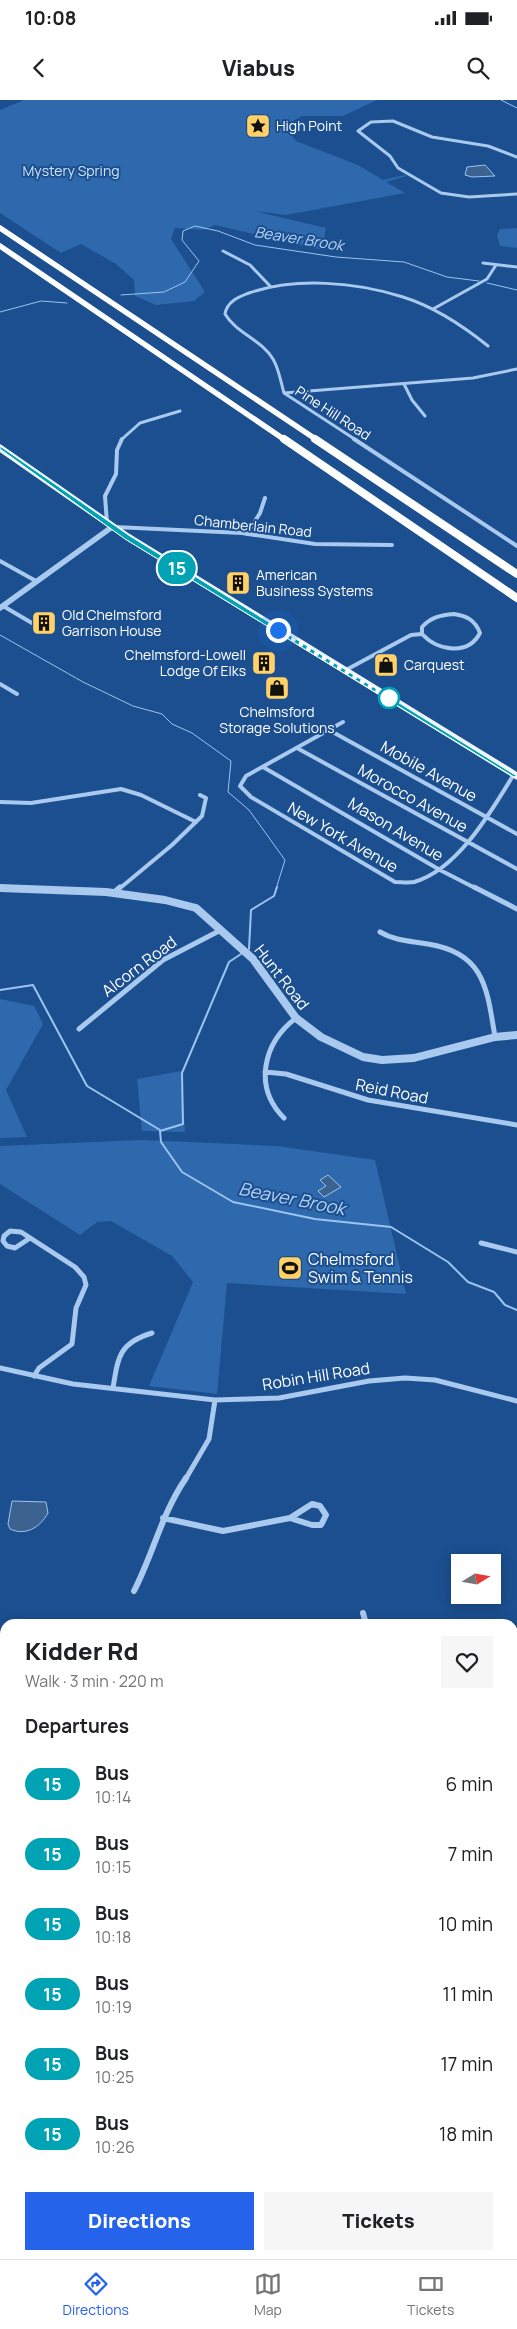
<!DOCTYPE html>
<html lang="en">
<head>
<meta charset="utf-8">
<style>
	:root { --surface:#fff; --page:#f6f6f6; --text:#202124; --muted:#757577; --line:#e0e0e0; --accent:#2563eb }
	body { margin:0; font-family:Manrope,sans-serif; background:var(--page); color:var(--text); height:100vh; display:flex; flex-direction:column; font-size:19px; white-space:nowrap }
	* { box-sizing:border-box; margin:0 }
	p { font-size:16px; color:var(--muted) }
	.icon { flex:none; width:28px; height:28px; fill:none; stroke:currentColor; stroke-width:2; stroke-linecap:round; stroke-linejoin:round }
	.map { position:relative; flex:1; overflow:hidden }
	.sheet { position:absolute; left:0px; top:1519px; width:518px; height:641px; display:flex; flex-direction:column; background:var(--surface); border-radius:15px 15px 0 0; box-shadow:0 2px 12px #0003 }
	.sheet>* { flex:none }
	.badge { padding:0 10px; border-radius:16px; font-size:18px; line-height:32px }
	.needle { width:32px; rotate:79deg }
	.buttons { position:absolute; left:451px; top:1454px; display:grid; gap:10px }
	.buttons a { display:grid; place-items:center; width:50px; height:50px; border-radius:0px; background:var(--surface); box-shadow:0 2px 12px #0003; font-size:25px }
	.you { position:absolute; width:25px; height:25px; margin:-12px; border:4px solid #fff; border-radius:50%; background:#1a73e8; box-shadow:0 0 0 8px #1a73e833 }
	.map>.badge { position:absolute; translate:-50% -50%; box-shadow:0 0 0 2px #fff }
	h2 { padding:0 25px; font-size:19px; line-height:45px }
	.round { display:grid; place-items:center; flex:none; width:52px; height:52px; border-radius:0px; background:var(--page) }
	.head { display:flex; align-items:center; justify-content:space-between; height:85px; padding:0 25px }
	h1 { font-size:24px; font-weight:800; line-height:38px }
	.cta { display:flex; gap:10px; margin-top:auto; padding:10px 25px }
	.cta a { flex:1; height:58px; border-radius:0px; background:var(--accent); color:#fff; font-size:20px; font-weight:800; line-height:58px; text-align:center }
	.cta a+a { background:var(--page); color:var(--text) }
	ul { padding:0; list-style:none }
	li { display:flex; align-items:center; gap:15px; height:70px; padding:0 25px }
	li div { flex:1 }
	li b { display:block; font-size:19px }
	li em { font-style:normal }
	li .badge { min-width:55px; font-weight:700; text-align:center }
	.status { display:flex; justify-content:space-between; align-items:center; height:35px; padding:0 25px; background:var(--surface); direction:ltr }
	.status svg { height:14px; fill:currentColor }
	header { display:flex; justify-content:space-between; align-items:center; height:65px; padding:0 25px; background:var(--surface); font-size:22px; font-weight:800 }
	.menu { display:flex; justify-content:space-around; align-items:center; height:70px; border-top:1px solid var(--line); background:var(--surface); font-size:14px; color:var(--muted) }
	.menu a { display:grid; justify-items:center; gap:2px }
	.menu .selected { color:var(--accent) }
	.map>svg:first-child { display:block }
</style>
</head>
<body>
<div class="status"><b>10:08</b><svg viewBox="0 0 49 12"><path d="M0 12V9h3v3zM5 12V6h3v6zM10 12V3h3v9zM15 12V0h3v12zM26 1h20v11H26zM47 4h2v5h-2z"/></svg></div>
<header><svg class="icon" aria-label="back" viewBox="0 0 24 24"><path d="M15 5l-7 7 7 7"/></svg>Viabus<svg class="icon" aria-label="search" viewBox="0 0 24 24"><circle cx="10" cy="10" r="6"/><path d="M15 15l6 6"/></svg></header>
<div class="map">
<svg width="517" height="2159" viewBox="0 0 517 2159">
	<rect width="100%" height="100%" fill="#1b4f8f"/>
	<path fill="#2e69ad" d="M 24,0 L 377,0 L 343,16 L 302,16 L 284,26 L 296,41 L 358,65 L 383,80 L 404,75 L 407,76 L 386,82 L 405,93 L 286,115 L 254,111 L 326,128 L 322,150 L 215,125 L 204,130 L 175,128 L 171,139 L 205,192 L 194,201 L 156,205 L 135,196 L 134,180 L 116,164 L 81,144 L 61,153 L 0,113 L 0,10 Z
		M 517,128 L 517,148 L 500,146 L 497,135 L 500,129 Z
		M 0,899 L 34,906 L 43,924 L 6,990 L 27,1037 L 0,1038 Z
		M 181,971 L 185,1032 L 142,1031 L 137,979 Z
		M 142,1040 L 277,1046 L 375,1060 L 406,1194 L 227,1183 L 217,1294 L 149,1286 L 193,1182 L 172,1156 L 111,1121 L 97,1122 L 80,1135 L 0,1084 L 0,1046 Z
		M 5,2137 L 5,2155 L 251,2155 L 252,2159 L 0,2159 L 0,2140 Z"/>
	<path fill="#3c6290" stroke="#9cc4f0" d="M 485,65 L 495,76 L 472,77 L 465,75 L 467,67 Z
		M 328,1075 L 341,1087 L 324,1097 L 318,1091 L 326,1086 L 320,1080 Z
		M 12,1401 L 46,1402 L 48,1413 C 40,1428 25,1436 10,1429 L 8,1424 Z"/>
	<g fill="none" stroke-linecap="round" stroke-linejoin="round">
		<path stroke="#9cc4f0" stroke-width="1" d="M 501,0 L 517,8
			M 487,183 L 517,190
			M 121,195 L 164,192 L 185,182 L 199,161 L 182,140 L 183,131 L 195,126 L 218,131 L 255,145 L 336,157 L 404,162 L 447,177 L 479,181
			M 0,212 L 41,201 L 67,203
			M 0,535 L 83,582 L 133,606 L 162,614 L 172,624 L 192,633 L 231,661 L 228,692 L 249,710 L 285,760 L 276,789"/>
		<path stroke="#9cc4f0" stroke-width="2" d="M 249,849 L 251,810 L 274,796 L 277,787
			M 241,854 L 229,862 L 182,973 L 183,1024 L 160,1031 L 161,1042 L 182,1072 L 233,1102 L 315,1119 L 391,1127 L 448,1162 L 468,1182 L 494,1192 L 505,1205 L 517,1210
			M 0,890 L 33,885 L 87,986 L 160,1030"/>
		<path stroke="#a9c9ee" stroke-width="3" d="M 517,57 L 488,46 L 432,37 L 393,21 L 371,22 L 358,31 L 390,56 L 398,68 L 441,93 L 469,97 L 517,94
			M 223,151 L 250,165 L 271,187
			M 483,163 L 517,167
			M 433,209 L 487,179 L 496,165
			M 404,284 L 412,300 L 425,316
			M 284,293 C 281,283 279,269 273,259 C 262,240 236,233 225,214 C 227,201 239,197 249,193 C 296,177 356,182 403,197 C 435,207 462,225 488,246
			M 121,340 L 140,323 L 180,311
			M 356,340 L 284,293 L 473,278 L 517,269"/>
		<path stroke="#a9c9ee" stroke-width="4" d="M 354,339 L 517,446
			M 107,423 L 105,396 L 116,374 L 117,350 L 122,339
			M 115,427 L 242,433 L 315,444 L 392,445
			M 247,434 L 260,413 L 265,398
			M 0,461 L 36,481
			M 3,506 L 49,533
			M 454,514 C 467,516 475,520 480,533 C 468,556 438,551 422,534 L 422,527 C 431,517 441,515 454,514 Z
			M 344,571 L 411,535 L 422,534
			M 0,584 L 17,594
			M 343,622 L 246,676 L 240,686 L 251,697 L 395,782 C 401,782 408,783 414,782 C 458,770 492,710 514,674
			M 329,630 L 517,734
			M 297,648 L 517,769
			M 263,667 L 440,770 L 477,789
			M 0,702 L 31,703 L 121,689 L 141,695 L 196,722
			M 119,789 L 172,745 L 202,716 L 206,698 L 200,695"/>
		<path stroke="#a9c9ee" stroke-width="5" d="M 474,787 L 517,809
			M 113,793 L 120,787
			M 380,832 C 395,841 411,841 428,844 C 485,853 487,889 495,937
			M 79,929 L 163,860 L 219,831
			M 265,972 L 286,974 L 368,1000 L 517,1025
			M 284,1018 C 253,987 263,943 296,918
			M 30,1138 L 15,1148 L 7,1146 L 3,1141 L 4,1136 L 10,1131 L 21,1132 L 75,1167 L 84,1177 L 86,1185 L 76,1208 L 72,1244 L 39,1268 L 34,1276
			M 481,1143 L 517,1152
			M 0,1268 L 73,1284 L 215,1300 L 279,1298 L 369,1281 L 405,1278 L 435,1280 L 517,1301
			M 113,1288 C 118,1257 119,1243 152,1233
			M 185,1380 L 209,1339 L 215,1300"/>
		<path stroke="#a9c9ee" stroke-width="6" d="M 312,1404 L 320,1406 L 326,1415 L 321,1425 L 312,1425 L 290,1418 Z
			M 163,1418 L 223,1431 L 290,1418
			M 134,1491 C 153,1454 162,1413 186,1378
			M 363,1513 L 366,1524
			M 512,1604 L 517,1601
			M 0,1721 L 5,1718
			M 512,1984 L 517,1975
			M 0,1987 L 5,1988"/>
		<path stroke="#a9c9ee" stroke-width="5.5" d="M 0,508 L 112,427
			M 0,788 L 14,789"/>
		<path stroke="#a9c9ee" stroke-width="8" d="M 0,788 L 106,792 L 165,800 L 196,808 L 253,859 L 296,918 L 321,937 L 363,957 L 382,960 L 414,958 L 495,937 L 517,935"/>
		<path stroke="#d6e6fa" stroke-width="11" d="M 0,1665 L 5,1668
			M 512,2006 L 517,2009"/>
		<path stroke="#f0f6ff" stroke-width="7" d="M 0,348 L 128,437 L 517,676"/>
		<path stroke="#fff" stroke-width="5.5" d="M 0,128 L 317,340
			M 0,146 L 285,340"/>
		<path stroke="#fff" stroke-width="8" d="M 284,339 L 517,498
			M 315,339 L 517,474"/>
	</g>
	<path fill="#00a3b4" stroke="#fff" d="M 0,346 L 130,436 L 517,676 L 514,677 L 125,439 L 0,349 Z"/>
	<g fill="none" stroke-linecap="round" stroke-linejoin="round">
		<path stroke="#fff" stroke-width="5" stroke-dasharray="0 9" d="M 278,530 L 389,598"/>
	</g>
	<defs>
		<symbol id="sight-square" viewBox="-11 -11 22 22"><rect x="-9" y="-9" width="18" height="18" rx="4" fill="#ffd166" stroke="#1b4f8f"/><path d="M0-6L1.8-2.2L6-1.7L2.9 1.2L3.7 5.4L0 3.3L-3.7 5.4L-2.9 1.2L-6-1.7L-1.8-2.2Z" fill="#111"/></symbol>
		<symbol id="building-square" viewBox="-11 -11 22 22"><rect x="-9" y="-9" width="18" height="18" rx="4" fill="#ffd166" stroke="#1b4f8f"/><path d="M-4-6H4V6H1V3H-1V6H-4ZM-2.5-4.3h1.7v1.8h-1.7ZM.8-4.3h1.7v1.8H.8ZM-2.5-1h1.7V.8h-1.7ZM.8-1h1.7V.8H.8Z" fill="#111"/></symbol>
		<symbol id="shop-square" viewBox="-11 -11 22 22"><rect x="-9" y="-9" width="18" height="18" rx="4" fill="#ffd166" stroke="#1b4f8f"/><path d="M-5-2.5h2.3a2.7 3.5 0 0 1 5.4 0H5L5.5 6h-11ZM-1.5-2.5h3a1.5 2.3 0 0 0-3 0Z" fill="#111"/></symbol>
		<symbol id="stadium-square" viewBox="-11 -11 22 22"><rect x="-9" y="-9" width="18" height="18" rx="4" fill="#ffd166" stroke="#1b4f8f"/><path d="M0-5a6.5 5 0 1 0 0 10a6.5 5 0 1 0 0-10ZM-3.5-1.8h7v3.6h-7Z" fill="#111"/></symbol>
	</defs>
	<g fill-rule="evenodd">
		<use href="#sight-square" x="244" y="12" width="28" height="28"/>
		<use href="#building-square" x="224" y="469" width="28" height="28"/>
		<use href="#building-square" x="30" y="509" width="28" height="28"/>
		<use href="#building-square" x="250" y="549" width="28" height="28"/>
		<use href="#shop-square" x="372" y="551" width="28" height="28"/>
		<use href="#shop-square" x="263" y="574" width="28" height="28"/>
		<use href="#stadium-square" x="276" y="1154" width="28" height="28"/>
	</g>
	<circle fill="#fff" stroke="#00a3b4" stroke-width="2.5" cx="389" cy="598" r="10"/>
	<g text-anchor="middle" stroke-width="4" stroke-linejoin="round" paint-order="stroke">
		<g font-size="14" fill="#fff" stroke="#1b4f8f" text-anchor="start">
			<text x="276" y="31">High Point</text>
			<text x="256" y="480">American<tspan x="256" dy="16">Business Systems</tspan></text>
			<text x="62" y="520">Old Chelmsford<tspan x="62" dy="16">Garrison House</tspan></text>
			<text x="246" y="560" text-anchor="end">Chelmsford-Lowell<tspan x="246" dy="16">Lodge Of Elks</tspan></text>
			<text x="404" y="570">Carquest</text>
			<text x="277" y="617" text-anchor="middle">Chelmsford<tspan x="277" dy="16">Storage Solutions</tspan></text>
		</g>
		<g font-size="14" fill="#cfe3fa" stroke="#1b4f8f">
			<text x="71" y="76">Mystery Spring</text>
		</g>
		<g font-size="14" fill="#fff" stroke="#1b4f8f">
			<text transform="translate(333 313) rotate(33)" y="5">Pine Hill Road</text>
			<text transform="translate(253 426) rotate(6)" y="5">Chamberlain Road</text>
		</g>
		<g font-size="15" font-style="italic" fill="#b5d3f5" stroke="#1b4f8f">
			<text transform="translate(299 139) rotate(9)" y="5">Beaver Brook</text>
		</g>
		<g font-size="16" fill="#fff" stroke="#1b4f8f">
			<text transform="translate(429 671) rotate(29)" y="6">Mobile Avenue</text>
			<text transform="translate(413 698) rotate(29)" y="6">Morocco Avenue</text>
			<text transform="translate(396 729) rotate(31)" y="6">Mason Avenue</text>
			<text transform="translate(343 737) rotate(30)" y="6">New York Avenue</text>
			<text transform="translate(139 866) rotate(-37)" y="6">Alcorn Road</text>
			<text transform="translate(282 877) rotate(52)" y="6">Hunt Road</text>
			<text transform="translate(392 991) rotate(11)" y="6">Reid Road</text>
			<text transform="translate(316 1276) rotate(-9)" y="6">Robin Hill Road</text>
		</g>
		<g font-size="16" fill="#fff" stroke="#1b4f8f" text-anchor="start">
			<text x="308" y="1165">Chelmsford<tspan x="308" dy="18">Swim &amp; Tennis</tspan></text>
		</g>
		<g font-size="18" font-style="italic" fill="#b5d3f5" stroke="#1b4f8f">
			<text transform="translate(292 1099) rotate(11)" y="6">Beaver Brook</text>
		</g>
	</g>
</svg>
<div class="buttons">
<a><svg class="needle" viewBox="-14 -14 28 28"><path d="M0-13l5 13h-10z" fill="#e53935"/><path d="M0 13l5-13h-10z" fill="#757577"/></svg></a>
</div>
<div class="you" style="left:278px;top:530px"></div>
<b class="badge" style="left:177px;top:468px;background:#00a3b4;color:#fff">15</b>
<section class="sheet">
<div class="head"><div><h1>Kidder Rd</h1><p>Walk · 3 min · 220 m</p></div><a class="round"><svg class="icon" aria-label="heart" viewBox="0 0 24 24"><path d="M12 20l-8-8c-3-5 5-10 8-4 3-6 11-1 8 4z"/></svg></a></div>
<h2>Departures</h2>
<ul>
<li><span class="badge" style="background:#00a3b4;color:#fff">15</span><div><b>Bus</b><p>10:14</p></div><em>6 min</em></li>
<li><span class="badge" style="background:#00a3b4;color:#fff">15</span><div><b>Bus</b><p>10:15</p></div><em>7 min</em></li>
<li><span class="badge" style="background:#00a3b4;color:#fff">15</span><div><b>Bus</b><p>10:18</p></div><em>10 min</em></li>
<li><span class="badge" style="background:#00a3b4;color:#fff">15</span><div><b>Bus</b><p>10:19</p></div><em>11 min</em></li>
<li><span class="badge" style="background:#00a3b4;color:#fff">15</span><div><b>Bus</b><p>10:25</p></div><em>17 min</em></li>
<li><span class="badge" style="background:#00a3b4;color:#fff">15</span><div><b>Bus</b><p>10:26</p></div><em>18 min</em></li>
</ul>
<div class="cta"><a>Directions</a><a>Tickets</a></div>
</section>
</div>
<nav class="menu">
<a class="selected"><svg class="icon" aria-label="directions" viewBox="0 0 24 24"><path d="M12 3l9 9-9 9-9-9zM9 14v-3h6M13 9l2 2-2 2"/></svg>Directions</a>
<a><svg class="icon" aria-label="map" viewBox="0 0 24 24"><path d="M3 6l6-2 6 2 6-2v14l-6 2-6-2-6 2zM9 4v14M15 6v14"/></svg>Map</a>
<a><svg class="icon" aria-label="tickets" viewBox="0 0 24 24"><path d="M3 7h18v10H3zM15 7v10"/></svg>Tickets</a>
</nav>
</body>
</html>
